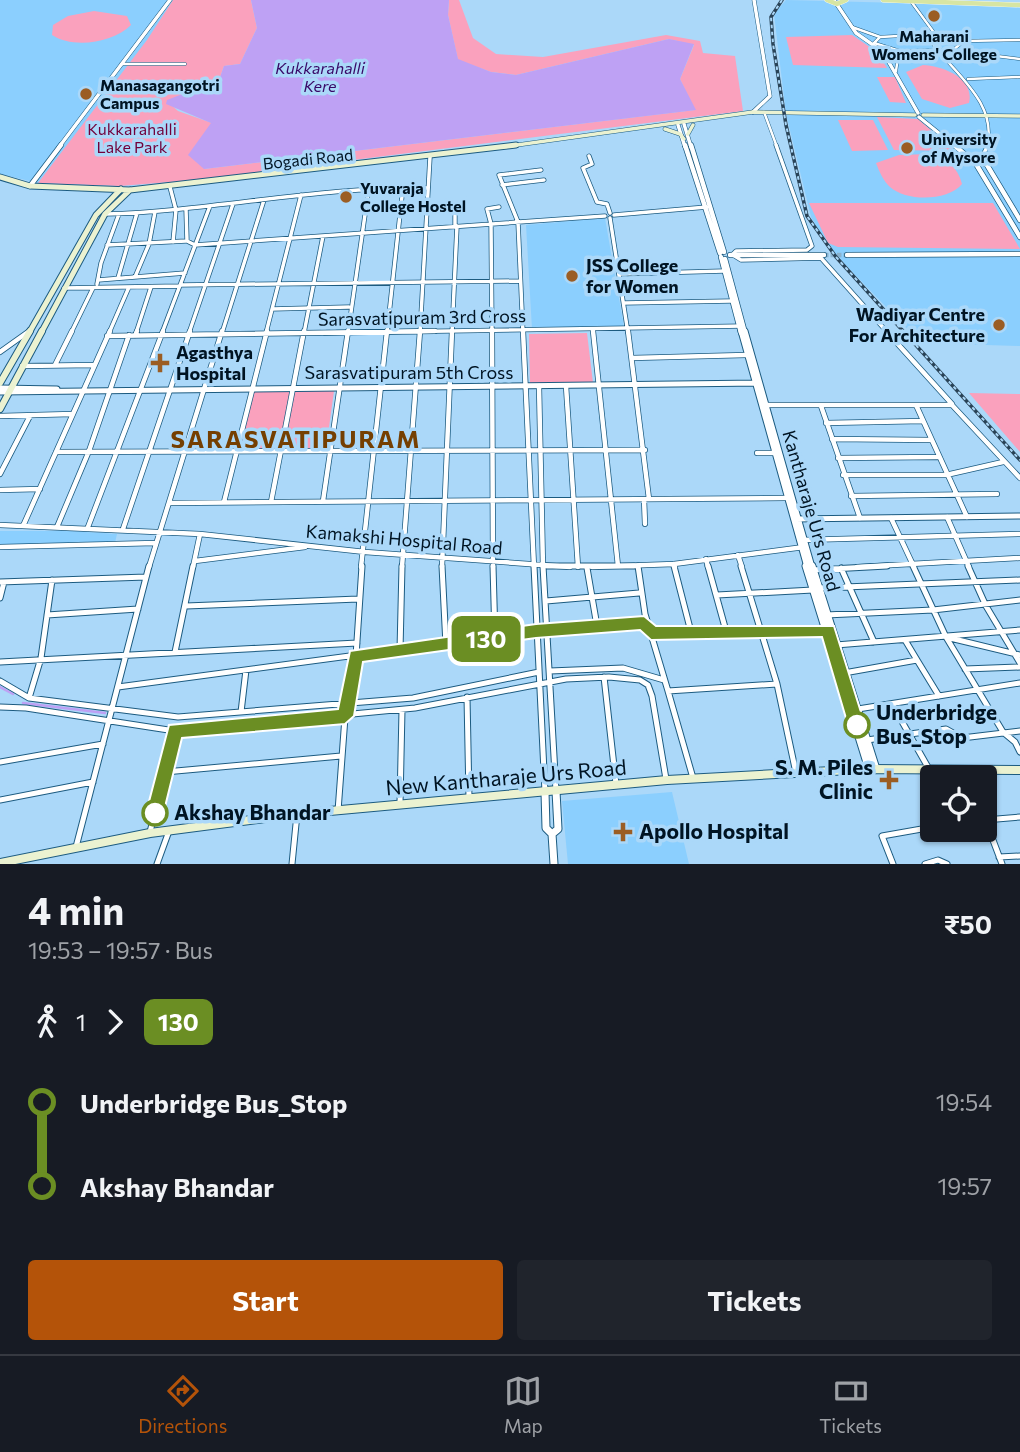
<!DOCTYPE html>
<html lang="en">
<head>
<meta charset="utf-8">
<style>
	:root { --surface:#171b24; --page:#20242c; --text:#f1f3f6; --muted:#9ea1a6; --line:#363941; --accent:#b45309 }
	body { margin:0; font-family:Commissioner,sans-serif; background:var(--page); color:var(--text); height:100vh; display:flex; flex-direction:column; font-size:26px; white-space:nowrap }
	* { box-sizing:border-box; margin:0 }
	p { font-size:23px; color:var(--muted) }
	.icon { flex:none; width:38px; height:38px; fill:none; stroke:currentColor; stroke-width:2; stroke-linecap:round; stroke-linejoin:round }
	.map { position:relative; height:864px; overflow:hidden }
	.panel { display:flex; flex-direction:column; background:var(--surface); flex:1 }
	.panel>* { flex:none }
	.badge { padding:0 14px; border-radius:10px; font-size:24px; line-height:46px }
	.fabs { position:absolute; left:920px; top:765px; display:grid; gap:14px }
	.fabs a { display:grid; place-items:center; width:77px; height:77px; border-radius:7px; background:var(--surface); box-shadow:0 2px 5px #0004; font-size:35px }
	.map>.badge { position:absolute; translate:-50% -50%; box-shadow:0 0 0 4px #fff }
	.legs { display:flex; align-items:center; gap:10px; height:77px; padding:0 28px; font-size:23px }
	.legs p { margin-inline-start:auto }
	.head { display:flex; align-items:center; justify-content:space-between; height:119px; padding:0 28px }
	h1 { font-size:38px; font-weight:700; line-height:52px }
	.action { display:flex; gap:14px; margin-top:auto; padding:14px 28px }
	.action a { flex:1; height:80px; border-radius:7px; background:var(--accent); color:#fff; font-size:28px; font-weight:700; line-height:80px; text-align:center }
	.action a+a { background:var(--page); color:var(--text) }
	ul { padding:0 28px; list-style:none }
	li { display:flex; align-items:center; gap:24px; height:84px; font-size:26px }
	li i { display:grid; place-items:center; width:10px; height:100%; margin:0 9px; background:currentColor }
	li i::after { content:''; width:18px; height:18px; margin:-9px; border:5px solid; border-radius:50%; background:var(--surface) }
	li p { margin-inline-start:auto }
	li:first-child i { background:linear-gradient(#0000 50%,currentColor 0) }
	li:last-child i { background:linear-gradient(currentColor 50%,#0000 0) }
	.tab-bar { display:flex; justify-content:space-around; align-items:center; height:98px; border-top:2px solid var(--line); background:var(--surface); font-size:19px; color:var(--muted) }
	.tab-bar a { display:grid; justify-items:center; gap:4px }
	.tab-bar .current { color:var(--accent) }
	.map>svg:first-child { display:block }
</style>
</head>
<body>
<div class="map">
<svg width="1020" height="864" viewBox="0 0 1020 864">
	<rect width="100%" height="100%" fill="#abd8f9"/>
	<path fill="#8bcffe" d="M 0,0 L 234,0 L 156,100 L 140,185 L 120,186 L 38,183 L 0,174 Z
		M 786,0 L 1020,6 L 1020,346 L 921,343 L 828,247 L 811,217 L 786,114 L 774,14 Z
		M 605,218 L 624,327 L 532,329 L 526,225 Z
		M 0,531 L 70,531 L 117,534 L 115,543 L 0,545 Z
		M 672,792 L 689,864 L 568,864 L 562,801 Z"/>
	<path fill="#faa1bd" d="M 173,0 L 251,0 L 257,28 L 240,64 L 224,66 L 219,80 L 167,101 L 178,111 L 212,123 L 204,169 L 695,110 L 680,79 L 694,45 L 669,39 L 516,75 L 491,72 L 458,60 L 448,15 L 449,0 L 459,0 L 473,38 L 496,54 L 543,57 L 666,35 L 700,41 L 703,53 L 735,56 L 743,111 L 195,180 L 120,186 L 38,183 L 147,40 Z
		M 94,11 L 127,16 L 131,25 C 113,43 73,49 52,35 L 53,25 L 68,16 Z
		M 852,35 L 877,52 L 887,68 L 793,65 L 786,37 Z
		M 923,65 C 943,66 975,78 969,103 L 950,108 L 922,99 L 906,72 Z
		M 877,77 L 895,77 L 906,103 L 890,102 Z
		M 877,117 L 918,119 L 955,151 L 894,150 Z
		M 838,120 L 873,120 L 888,150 L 852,151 Z
		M 929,154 C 946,158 958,167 962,184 C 948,201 907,202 890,187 C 884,182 879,171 876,163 L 899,155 Z
		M 809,203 L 993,203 L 1020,249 L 838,247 L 828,243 Z
		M 587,333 L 593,383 L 530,384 L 529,334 Z
		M 254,391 L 334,391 L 326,449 L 240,449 Z
		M 969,393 L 1020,394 L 1020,452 Z"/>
	<path fill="#bea1f4" d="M 251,0 L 449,0 L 448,15 L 458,59 L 491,72 L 516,75 L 669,39 L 694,44 L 680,79 L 696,110 L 204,169 L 188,155 L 211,123 L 166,104 L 167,100 L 219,80 L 224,66 L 240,64 L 257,28 Z"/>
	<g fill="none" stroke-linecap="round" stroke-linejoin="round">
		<path stroke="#bea1f4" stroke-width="2.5" d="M 0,687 L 13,694
			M 23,703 L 105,713"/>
		<path stroke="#89b1ce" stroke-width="4.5" stroke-dasharray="4.5 2" stroke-linecap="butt" d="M 824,255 L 847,255"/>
		<defs>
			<path id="minor-far3" d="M 910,0 L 935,34
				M 852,27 L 880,37
				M 1020,40 L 964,41 L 936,34 L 880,37 L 874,43 L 900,51 L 949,50 L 1020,59
				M 933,44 C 955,74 998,103 987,147
				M 953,50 L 964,41
				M 121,64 L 185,64
				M 896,71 L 898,57 L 907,52
				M 968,79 L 1020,77
				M 764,112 L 777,147
				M 944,136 L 989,137"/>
			<path id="minor-far2" d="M 589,156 L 592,164 L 583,168 L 597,202 L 607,204 L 610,213
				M 987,165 L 984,153 L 988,145
				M 502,185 L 544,180
				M 170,187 L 176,210 L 173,242
				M 186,209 L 187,241 L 195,245 L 605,216
				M 106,214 C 214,211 319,186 427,188
				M 455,215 L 455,227
				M 614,215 L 707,207
				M 610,218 L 628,333
				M 107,245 L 186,241
				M 732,255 L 736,251 L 807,250 L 812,246 L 776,145
				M 733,255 L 741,260 L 821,258 L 888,333
				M 619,274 L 724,271
				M 135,277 L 149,244 L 155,212
				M 118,278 L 137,213
				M 98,280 L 185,273
				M 97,284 L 101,263 L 119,214
				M 180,285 L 520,281
				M 64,288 L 180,286
				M 624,303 L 731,301
				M 272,309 L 349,307
				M 71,333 L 93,288
				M 109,333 L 129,287
				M 136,333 L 151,287
				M 162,333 L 210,206
				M 189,333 L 233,204
				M 222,333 L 264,200
				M 266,333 L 301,195
				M 304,333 L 323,236
				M 324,333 L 743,326
				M 348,333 L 369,187
				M 387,333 L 403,187
				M 420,333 L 430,157
				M 452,333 L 457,226
				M 492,333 L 491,224 L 487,209 L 499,207
				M 523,333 L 518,222 L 499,175 L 541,170"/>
			<path id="minor-far1" d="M 492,331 L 493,567
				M 523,331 L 534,567
				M 593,331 L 618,566
				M 628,331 L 649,499
				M 886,331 L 952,404
				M 107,336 L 435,331
				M 135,336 L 137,331
				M 0,352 L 28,332
				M 632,358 L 746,355
				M 55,365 L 72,331
				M 22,366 L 94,365
				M 539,386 L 543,567
				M 566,386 L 578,567
				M 766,405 L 952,405 L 1020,478
				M 916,405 L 967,517
				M 821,406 L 860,518
				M 0,416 L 72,414
				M 826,423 L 923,421
				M 832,439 L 931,440
				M 56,452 L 645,450
				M 757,453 L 774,453
				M 838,458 L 938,457
				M 0,474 L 30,416
				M 843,475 L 946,475 L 1003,462
				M 0,490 L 40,489
				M 851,496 L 997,494
				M 644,499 L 645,524
				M 323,501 L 348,331
				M 224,502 L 267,331
				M 271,502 L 304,331
				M 169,503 L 785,498
				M 947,517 L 969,567
				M 891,518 L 914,567
				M 0,525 L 200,534 L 365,552 L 570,567
				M 23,526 L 110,331
				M 57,527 L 89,451 L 129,335
				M 88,527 L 163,331
				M 123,529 L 190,331
				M 802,540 L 1020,534
				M 0,547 L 155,543
				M 738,555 L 742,567
				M 706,559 L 708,567
				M 195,561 L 305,547
				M 674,564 L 675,567
				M 149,567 L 222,331
				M 193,567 L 200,534
				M 361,567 L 387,331
				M 402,567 L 420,331
				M 442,567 L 452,331
				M 592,567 L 674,564 L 804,547
				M 857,567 L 1020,558"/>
			<path id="minor" d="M 442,566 L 446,645
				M 493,566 L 495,638
				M 534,566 L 545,792
				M 543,566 L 556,791
				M 547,566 L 634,566
				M 638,566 L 645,614 L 668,691 L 777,684
				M 674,566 L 691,632
				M 708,566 L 726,631
				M 741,566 L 777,684 L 796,773
				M 913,566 L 946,637 L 1003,732 L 1015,742 L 1020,752
				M 968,566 L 986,606 L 1020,663
				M 587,568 L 597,626
				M 841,568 L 874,642
				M 812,570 L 887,566
				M 0,582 L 146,577
				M 820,588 L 1020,580
				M 717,595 L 813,590
				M 0,598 L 4,582
				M 546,601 L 639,593
				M 186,606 L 358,599
				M 47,615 L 138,609
				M 826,615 L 933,610 L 1020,600
				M 651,633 L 827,631
				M 950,638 L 1020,655
				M 836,645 L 1020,630
				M 400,650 L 402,566
				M 175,652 L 193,566
				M 917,660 L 939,696
				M 0,662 L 357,643
				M 965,669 L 1020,667
				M 550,671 L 623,668 L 664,680
				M 844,673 L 917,660 L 905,640
				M 604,677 L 616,784
				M 0,681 L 29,698 L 178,717 L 413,698 L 539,672
				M 118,687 L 536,631 L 644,623
				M 668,691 L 693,778
				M 467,697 L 469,798
				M 29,698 L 41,658 L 52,580
				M 892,704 L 929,769
				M 0,707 L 26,708 L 175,731 L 415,708 L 566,679 L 609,677 L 640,680 L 648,685 L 652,696 L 666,779
				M 858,709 L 1020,683
				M 241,712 L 246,670
				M 867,740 L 946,729 L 962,738 L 1020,731
				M 0,762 L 103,744
				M 165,772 L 341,756
				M 0,800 L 93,782
				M 400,803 L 402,710
				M 338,811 L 346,704 L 356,656 L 362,566
				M 985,819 L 1002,864
				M 985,820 L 1020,817
				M 150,832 L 175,731
				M 76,847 L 149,566
				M 999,857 L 1020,856
				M 157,864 L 169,831
				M 292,864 L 297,814
				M 893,864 L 882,836 L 933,827
				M 925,864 L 938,860 L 947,864"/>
			<path id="tertiary-far3" d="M 834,0 L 856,33 L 883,52 L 918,113
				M 753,112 L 770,96 L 754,0
				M 919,117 L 956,147
				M 684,124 L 691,147
				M 678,125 L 685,147
				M 59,147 L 170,0"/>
			<path id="tertiary-far2" d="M 685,145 L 720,253
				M 691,145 L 724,252
				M 954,145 L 976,164 L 1020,237
				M 971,156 L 987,165 L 1020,220
				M 30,186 L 61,145
				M 730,255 L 824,255
				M 847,255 L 1020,254
				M 721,257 L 741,333
				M 725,259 L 745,333"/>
			<path id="tertiary-far1" d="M 741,331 L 807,567
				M 745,331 L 812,567
				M 0,388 L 57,389
				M 0,392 L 759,383
				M 795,519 L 1020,516"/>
			<path id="tertiary" d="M 806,566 L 869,769
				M 812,566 L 876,769
				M 545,792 L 546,828 L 552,834 L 554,864
				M 552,834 L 558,829 L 556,791"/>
			<path id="secondary-far3" d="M 923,115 L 1020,116
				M 665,129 L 680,134 L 684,139
				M 688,134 L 693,125
				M 502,147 L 753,112 L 915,115"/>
			<path id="secondary-far2" d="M 0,177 L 30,186 L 130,190 L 516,145
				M 29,333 L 96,215 L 121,189
				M 41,333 L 105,214 L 130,190"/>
			<path id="secondary-far1" d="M 0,383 L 30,331
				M 0,409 L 42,331"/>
			<path id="secondary" d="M 0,863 L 150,833 L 297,814 L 667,780 L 869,769 L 1020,770"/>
			<path id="primary" d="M 827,0 L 837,4 L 846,0
				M 883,0 L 1020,5"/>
		</defs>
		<use href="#minor-far3" stroke="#1c5b80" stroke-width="3.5"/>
		<use href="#minor-far2" stroke="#1c5b80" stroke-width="5"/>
		<use href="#minor-far1" stroke="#1c5b80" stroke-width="6"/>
		<use href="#minor" stroke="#1c5b80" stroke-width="7"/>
		<use href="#tertiary-far3" stroke="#1c5b80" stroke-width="4.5"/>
		<use href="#tertiary-far2" stroke="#1c5b80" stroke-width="6"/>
		<use href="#tertiary-far1" stroke="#1c5b80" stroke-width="7"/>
		<use href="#tertiary" stroke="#1c5b80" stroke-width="9"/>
		<use href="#secondary-far3" stroke="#1c5b80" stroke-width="4.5"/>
		<use href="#secondary-far2" stroke="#1c5b80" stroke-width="7"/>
		<use href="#secondary-far1" stroke="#1c5b80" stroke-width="8"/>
		<use href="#secondary" stroke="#1c5b80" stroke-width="10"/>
		<use href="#primary" stroke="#fff" stroke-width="5"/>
		<use href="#minor-far3" stroke="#fff" stroke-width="2.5"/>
		<use href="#minor-far2" stroke="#fff" stroke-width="3.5"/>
		<use href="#minor-far1" stroke="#fff" stroke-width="4.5"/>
		<use href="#minor" stroke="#fff" stroke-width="5"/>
		<use href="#tertiary-far3" stroke="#fff" stroke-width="3.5"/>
		<use href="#tertiary-far2" stroke="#fff" stroke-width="4.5"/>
		<use href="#tertiary-far1" stroke="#fff" stroke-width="5"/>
		<use href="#tertiary" stroke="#fff" stroke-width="7"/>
		<use href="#secondary-far3" stroke="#ebf2d1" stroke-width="3.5"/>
		<use href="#secondary-far2" stroke="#ebf2d1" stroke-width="5"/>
		<use href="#secondary-far1" stroke="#ebf2d1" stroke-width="6"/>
		<use href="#secondary" stroke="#ebf2d1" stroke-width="8"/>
		<use href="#primary" stroke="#d7e5a3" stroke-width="4.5"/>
		<defs>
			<path id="rail" d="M 782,0 L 771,17 L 773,44 L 786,125 L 807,216 L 836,257 L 1020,460"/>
		</defs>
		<use href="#rail" stroke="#294357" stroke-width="3.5"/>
		<use href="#rail" stroke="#abd8f9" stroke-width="2" stroke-dasharray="3.5" stroke-linecap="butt"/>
	</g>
	<path fill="#6b8e23" stroke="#fff" stroke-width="2" d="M 644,616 L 656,626 L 834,626 L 865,725 L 863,730 L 850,730 L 848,725 L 822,637 L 651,640 L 640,630 L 536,638 L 363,662 L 354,716 L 345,724 L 182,738 L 162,819 L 155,822 L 149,819 L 146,813 L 169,725 L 338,709 L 350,651 L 536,624 Z"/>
	<g fill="#9b5d23" stroke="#abd8f9" stroke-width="2.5">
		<circle cx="934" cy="16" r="7"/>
		<circle cx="86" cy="94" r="7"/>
		<circle cx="907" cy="148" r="7"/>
		<circle cx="346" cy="197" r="7"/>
		<circle cx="572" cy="276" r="7"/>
		<circle cx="999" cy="325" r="7"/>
		<path d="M156.5 352.5h7v7h7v7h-7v7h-7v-7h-7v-7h7z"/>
		<path d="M885.5 769.5h7v7h7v7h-7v7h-7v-7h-7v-7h7z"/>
		<path d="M619.5 821.5h7v7h7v7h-7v7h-7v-7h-7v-7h7z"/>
	</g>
	<g fill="#fff" stroke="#6b8e23" stroke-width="3.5">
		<circle cx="857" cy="725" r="12"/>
		<circle cx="155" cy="813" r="12"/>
	</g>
	<g text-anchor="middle" stroke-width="7" stroke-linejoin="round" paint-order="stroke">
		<g font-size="16" font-weight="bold" fill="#001423" stroke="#abd8f9" text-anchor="start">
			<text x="934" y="42" text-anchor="middle">Maharani<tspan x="934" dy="18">Womens' College</tspan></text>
			<text x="100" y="91">Manasagangotri<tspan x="100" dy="18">Campus</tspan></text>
			<text x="921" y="145">University<tspan x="921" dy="18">of Mysore</tspan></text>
			<text x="360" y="194">Yuvaraja<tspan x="360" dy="18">College Hostel</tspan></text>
		</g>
		<g font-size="16" font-style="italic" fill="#380766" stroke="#abd8f9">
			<text x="320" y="74">Kukkarahalli<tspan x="320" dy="18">Kere</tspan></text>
		</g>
		<g font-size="16" fill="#71003a" stroke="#abd8f9">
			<text x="132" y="135">Kukkarahalli<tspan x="132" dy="18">Lake Park</tspan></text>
		</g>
		<g font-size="16" fill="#001423" stroke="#abd8f9">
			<text transform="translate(308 159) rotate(-6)" y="6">Bogadi Road</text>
		</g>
		<g font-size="18" font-weight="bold" fill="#001423" stroke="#abd8f9" text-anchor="start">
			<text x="586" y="272">JSS College<tspan x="586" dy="21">for Women</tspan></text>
			<text x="985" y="321" text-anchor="end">Wadiyar Centre<tspan x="985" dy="21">For Architecture</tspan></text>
			<text x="176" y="359">Agasthya<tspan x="176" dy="21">Hospital</tspan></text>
		</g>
		<g font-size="18" fill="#001423" stroke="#abd8f9">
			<text transform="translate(422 318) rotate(-1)" y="6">Sarasvatipuram 3rd Cross</text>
			<text x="409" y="379">Sarasvatipuram 5th Cross</text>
			<text transform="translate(811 511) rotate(74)" y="6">Kantharaje Urs Road</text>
			<text transform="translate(404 540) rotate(5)" y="6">Kamakshi Hospital Road</text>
		</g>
		<g font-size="21" font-weight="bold" fill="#001423" stroke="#abd8f9" text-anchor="start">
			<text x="876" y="720">Underbridge<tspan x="876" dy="24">Bus_Stop</tspan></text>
			<text x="174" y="820">Akshay Bhandar</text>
		</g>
		<g font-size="21" font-weight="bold" fill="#001423" stroke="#abd8f9" text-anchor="end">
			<text x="873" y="775">S. M. Piles<tspan x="873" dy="24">Clinic</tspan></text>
			<text x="639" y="839" text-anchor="start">Apollo Hospital</text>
		</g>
		<g font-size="21" fill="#001423" stroke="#abd8f9">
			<text transform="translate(506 778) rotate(-5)" y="7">New Kantharaje Urs Road</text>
		</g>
		<g font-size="24" font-weight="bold" letter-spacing="2" fill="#753f01" stroke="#abd8f9">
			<text x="296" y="448">SARASVATIPURAM</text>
		</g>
	</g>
</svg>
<div class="fabs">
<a><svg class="icon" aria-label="locate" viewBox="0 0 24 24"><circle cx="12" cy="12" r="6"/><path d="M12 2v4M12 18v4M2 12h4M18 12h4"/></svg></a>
</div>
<b class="badge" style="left:486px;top:639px;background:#6b8e23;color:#fff">130</b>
</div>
<section class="panel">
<div class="head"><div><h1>4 min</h1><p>19:53 – 19:57 · Bus</p></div><b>₹50</b></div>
<div class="legs"><svg class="icon" aria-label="walk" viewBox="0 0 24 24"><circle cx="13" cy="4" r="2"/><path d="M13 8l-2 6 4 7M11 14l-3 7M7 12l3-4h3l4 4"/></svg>1<svg class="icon" aria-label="forward" viewBox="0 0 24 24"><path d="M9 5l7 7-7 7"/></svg><b class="badge" style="background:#6b8e23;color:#fff">130</b></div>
<ul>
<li><i style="color:#6b8e23"></i><b>Underbridge Bus_Stop</b><p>19:54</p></li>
<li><i style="color:#6b8e23"></i><b>Akshay Bhandar</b><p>19:57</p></li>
</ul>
<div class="action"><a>Start</a><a>Tickets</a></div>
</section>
<nav class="tab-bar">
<a class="current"><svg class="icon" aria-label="directions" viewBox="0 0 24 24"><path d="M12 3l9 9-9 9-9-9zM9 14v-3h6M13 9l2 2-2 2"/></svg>Directions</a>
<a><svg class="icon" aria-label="map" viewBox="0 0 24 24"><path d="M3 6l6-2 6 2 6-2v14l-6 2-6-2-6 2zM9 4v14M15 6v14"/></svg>Map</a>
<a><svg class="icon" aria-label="tickets" viewBox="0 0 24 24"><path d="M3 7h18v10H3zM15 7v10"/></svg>Tickets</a>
</nav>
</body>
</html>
